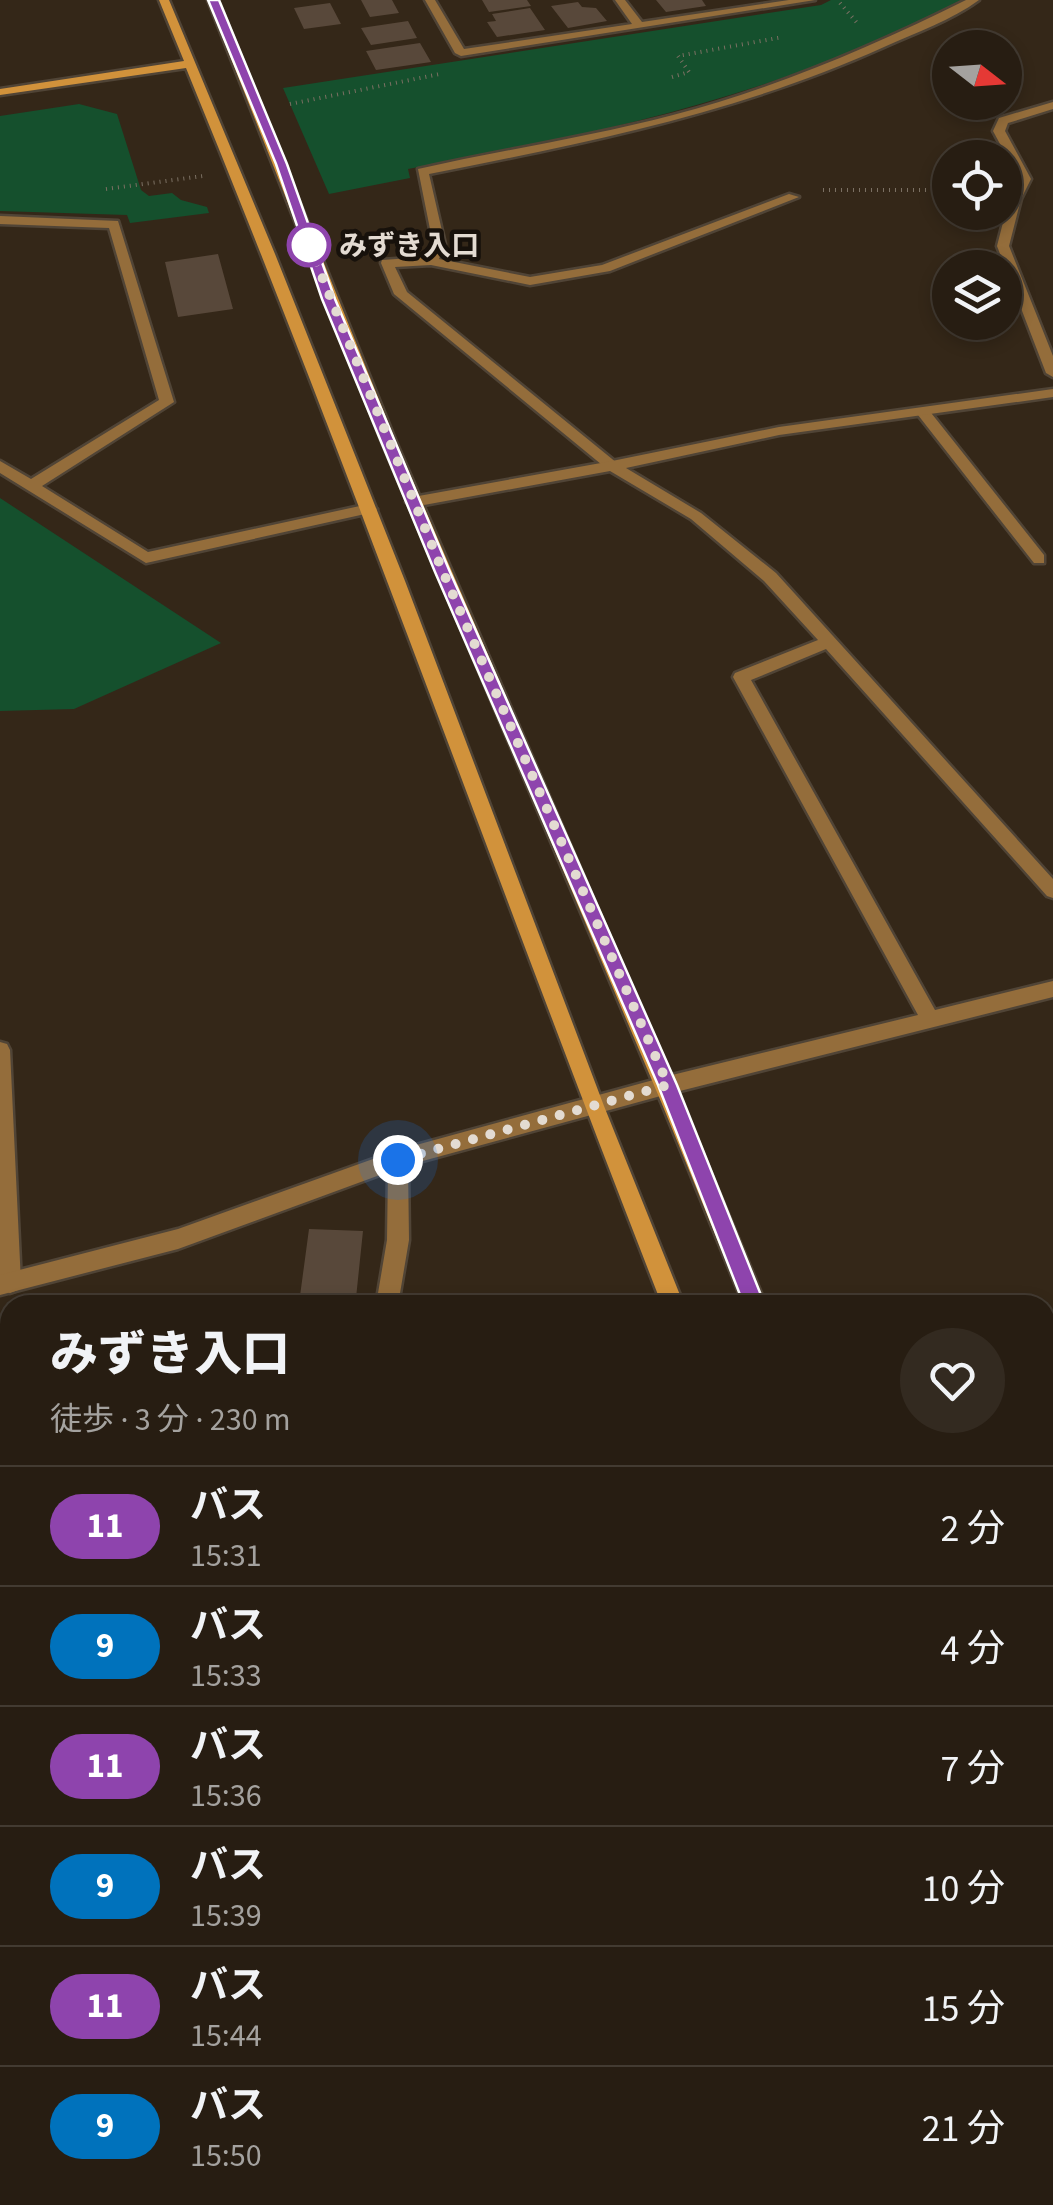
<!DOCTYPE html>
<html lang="ja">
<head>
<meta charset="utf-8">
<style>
	:root { --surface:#271d12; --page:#332a20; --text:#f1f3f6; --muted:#a4a29f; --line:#433b32 }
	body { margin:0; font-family:"Source Sans 3","Noto Sans JP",sans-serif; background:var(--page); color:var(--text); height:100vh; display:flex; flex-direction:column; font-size:38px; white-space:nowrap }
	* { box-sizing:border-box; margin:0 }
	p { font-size:32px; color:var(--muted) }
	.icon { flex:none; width:55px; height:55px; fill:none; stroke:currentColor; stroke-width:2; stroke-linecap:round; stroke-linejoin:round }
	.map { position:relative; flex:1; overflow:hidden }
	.side { position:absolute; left:0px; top:1295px; width:1055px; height:910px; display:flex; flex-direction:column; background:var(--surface); border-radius:30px 30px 0 0; box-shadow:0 5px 15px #0003,0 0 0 2px var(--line) }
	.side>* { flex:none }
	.badge { padding:0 20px; border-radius:32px; font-size:35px; line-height:65px }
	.needle { width:65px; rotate:107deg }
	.fabs { position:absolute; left:932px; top:30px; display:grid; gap:20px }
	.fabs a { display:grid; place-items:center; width:90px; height:90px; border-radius:50%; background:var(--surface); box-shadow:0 5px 15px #0003,0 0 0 2px var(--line); font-size:50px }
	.you { position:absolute; width:50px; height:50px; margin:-25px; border:8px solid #fff; border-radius:50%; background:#1a73e8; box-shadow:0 0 0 15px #1a73e833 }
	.map>.badge { position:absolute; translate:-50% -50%; box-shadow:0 0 0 5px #fff }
	.round { display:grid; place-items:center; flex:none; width:105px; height:105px; border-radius:52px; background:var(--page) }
	.headline { display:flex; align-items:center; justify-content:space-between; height:170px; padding:0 50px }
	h1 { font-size:48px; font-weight:800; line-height:75px }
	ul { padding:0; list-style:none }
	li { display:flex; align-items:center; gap:30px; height:120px; padding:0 50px; border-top:2px solid var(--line) }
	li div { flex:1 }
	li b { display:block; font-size:38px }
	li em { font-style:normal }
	li .badge { min-width:110px; font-weight:700; text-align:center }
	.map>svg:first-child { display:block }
</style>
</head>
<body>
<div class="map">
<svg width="1053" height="2205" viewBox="0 0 1053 2205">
	<rect width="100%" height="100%" fill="#342718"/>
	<path fill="#15502d" d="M 831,0 L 963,0 C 791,92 598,135 408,169 L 410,178 L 329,194 L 283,88 L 821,5 Z
		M 79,104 L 117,114 L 141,190 L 149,196 L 172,193 L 181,200 L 207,207 L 209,213 L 130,223 L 127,215 L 0,211 L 0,116 Z
		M 0,498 L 221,643 L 74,709 L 0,711 Z"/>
	<path fill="#58483a" d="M 361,0 L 392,0 L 399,13 L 370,17 Z
		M 482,0 L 527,0 L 531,6 L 489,12 Z
		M 656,0 L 702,0 L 706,6 L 666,12 Z
		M 578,2 L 582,7 L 596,8 L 607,21 L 568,28 L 551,6 Z
		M 330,3 L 341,24 L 304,29 L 294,8 Z
		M 530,8 L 545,30 L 497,37 L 487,22 L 496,21 L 492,14 Z
		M 408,21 L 417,38 L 371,45 L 361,28 Z
		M 420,43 L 431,62 L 376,70 L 366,51 Z
		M 218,254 L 233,309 L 178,317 L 165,262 Z
		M 309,1229 L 363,1231 L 356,1298 L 300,1296 Z
		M 778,2195 L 893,2195 L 896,2205 L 753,2205 Z"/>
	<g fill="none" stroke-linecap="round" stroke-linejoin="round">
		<defs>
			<path id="lane" d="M 966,0 L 979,0 C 952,20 915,33 884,47 C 738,113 585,143 429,174 L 445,244 L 439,259 L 530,277 L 602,265 L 789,194 L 799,197 L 610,271 L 530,285 L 431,265 L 395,267 L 407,292 L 617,463 L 617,469 L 607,469 L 394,294 L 381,263 L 382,260 L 426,257 L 433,244 L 418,169 C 503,150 589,137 673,115 C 775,88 872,47 966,0 Z
				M 923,408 L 928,409 L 1044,555 L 1044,563 L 1034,563 L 918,415 L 916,412 Z
				M 0,1042 L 7,1044 L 10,1050 L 21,1283 L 18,1290 L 10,1293 L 2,1290 L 0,1285 Z"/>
			<path id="street" d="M 425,0 L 435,0 L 464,49 L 632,24 L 615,0 L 625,0 L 642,22 L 789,0 L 815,0 L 461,56 L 455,53 Z
				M 1053,102 L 1053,109 L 1008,123 L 1005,131 L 1031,179 L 1021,199 L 1009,246 L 1053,356 L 1053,377 L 1046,373 L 997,246 L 1009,199 L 1019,179 L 993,131 L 999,118 Z
				M 0,216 L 118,221 L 174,402 L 42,486 L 148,552 L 369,504 L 377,509 L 374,512 L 146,563 L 0,473 L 0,461 L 31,479 L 159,400 L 109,228 L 0,224 Z
				M 1053,389 L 1053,397 L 779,435 L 626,468 L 701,513 L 776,573 L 1053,879 L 1053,898 L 1047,896 L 826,649 L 751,680 L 935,1010 L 1053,981 L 1053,997 L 668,1094 L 408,1165 L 409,1240 L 398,1305 L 376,1305 L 387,1240 L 388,1172 L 178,1249 L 0,1295 L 0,1275 L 178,1229 L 398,1150 L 668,1076 L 918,1015 L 733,677 L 735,673 L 818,640 L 764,581 L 691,519 L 610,471 L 413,507 L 406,502 L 413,497 L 612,461 L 779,427 Z
				M 42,2195 L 74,2195 L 69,2205 L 37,2205 Z
				M 359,2195 L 389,2195 L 390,2205 L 360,2205 Z
				M 596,2195 L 626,2195 L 629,2205 L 599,2205 Z"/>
			<path id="secondary" d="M 159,0 L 169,0 L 275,254 L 405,581 L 604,1106 L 684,1305 L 662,1305 C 501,894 354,477 186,68 L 0,95 L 0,89 L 184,61 Z
				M 208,0 L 218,0 L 396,442 L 682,1104 L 766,1305 L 744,1305 L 662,1104 L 382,442 Z
				M 1045,2026 L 1053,2029 L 1053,2073 L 1045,2070 Z
				M 1008,2195 L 1038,2195 L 1042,2205 L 1012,2205 Z"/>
		</defs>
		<use href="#lane" stroke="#504436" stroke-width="5"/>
		<use href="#street" stroke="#504436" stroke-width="5"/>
		<use href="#secondary" stroke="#504436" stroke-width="5"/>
		<path stroke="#7b7063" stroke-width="4" stroke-dasharray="1 5" stroke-linecap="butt" d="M 840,3 L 858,24
			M 672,77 L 689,72 L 678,56 L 783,37
			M 290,104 L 440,74
			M 106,189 L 203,176
			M 823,190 L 950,190"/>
		<use href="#lane" fill="#946d3b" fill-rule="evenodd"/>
		<use href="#street" fill="#946d3b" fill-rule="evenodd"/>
		<use href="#secondary" fill="#d1923b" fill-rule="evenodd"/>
	</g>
	<path fill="#8e44ad" stroke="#fff" stroke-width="2.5" d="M 208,0 L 219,0 L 287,164 L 335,299 L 450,572 L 677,1085 L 765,1305 L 762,1312 L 755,1315 L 744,1305 L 658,1085 L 435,572 L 322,299 L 276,164 Z"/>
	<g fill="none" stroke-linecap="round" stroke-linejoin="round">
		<path stroke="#e3dbd2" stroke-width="10" stroke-dasharray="0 18" d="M 309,245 L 443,572 L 668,1085 L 398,1160"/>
	</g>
	<circle fill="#fff" stroke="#8e44ad" stroke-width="5" cx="309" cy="245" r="20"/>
	<g text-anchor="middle" stroke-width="9" stroke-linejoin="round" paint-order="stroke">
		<g font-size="28" font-weight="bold" fill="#e3dbd2" stroke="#17110b" text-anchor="start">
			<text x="339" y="255">みずき入口</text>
		</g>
	</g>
</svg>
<div class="fabs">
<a><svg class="needle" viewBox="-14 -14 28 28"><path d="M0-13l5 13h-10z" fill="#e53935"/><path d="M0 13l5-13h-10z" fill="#a4a29f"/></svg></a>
<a><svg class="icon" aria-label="locate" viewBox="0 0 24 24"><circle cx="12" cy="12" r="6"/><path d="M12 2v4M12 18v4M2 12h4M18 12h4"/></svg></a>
<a><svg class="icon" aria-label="layers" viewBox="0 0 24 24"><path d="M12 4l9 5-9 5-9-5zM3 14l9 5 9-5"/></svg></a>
</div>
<div class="you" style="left:398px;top:1160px"></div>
<section class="side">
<div class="headline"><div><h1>みずき入口</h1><p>徒歩 · 3 分 · 230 m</p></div><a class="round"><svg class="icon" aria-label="heart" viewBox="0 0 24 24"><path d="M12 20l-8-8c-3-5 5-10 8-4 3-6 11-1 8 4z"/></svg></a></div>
<ul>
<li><span class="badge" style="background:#8e44ad;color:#fff">11</span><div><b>バス</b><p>15:31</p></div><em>2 分</em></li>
<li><span class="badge" style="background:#0072bc;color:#fff">9</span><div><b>バス</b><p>15:33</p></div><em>4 分</em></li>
<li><span class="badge" style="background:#8e44ad;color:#fff">11</span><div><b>バス</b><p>15:36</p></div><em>7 分</em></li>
<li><span class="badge" style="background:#0072bc;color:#fff">9</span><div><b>バス</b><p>15:39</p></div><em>10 分</em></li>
<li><span class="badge" style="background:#8e44ad;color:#fff">11</span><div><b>バス</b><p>15:44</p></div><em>15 分</em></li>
<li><span class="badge" style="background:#0072bc;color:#fff">9</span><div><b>バス</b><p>15:50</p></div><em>21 分</em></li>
</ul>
</section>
</div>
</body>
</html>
